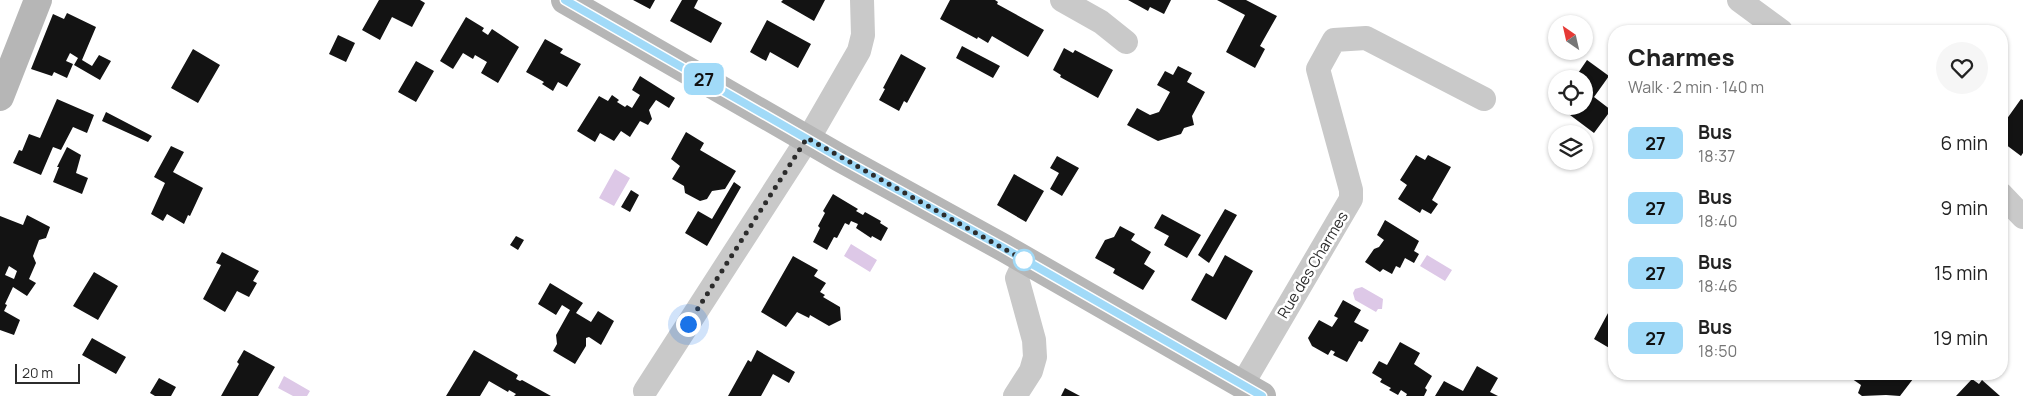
<!DOCTYPE html>
<html lang="en">
<head>
<meta charset="utf-8">
<style>
	:root { --surface:#fff; --page:#f6f6f6; --text:#222; --muted:#767676 }
	body { margin:0; font-family:Manrope,sans-serif; background:var(--page); color:var(--text); height:100vh; display:flex; flex-direction:column; font-size:19px; white-space:nowrap }
	* { box-sizing:border-box; margin:0 }
	p { font-size:16px; color:var(--muted) }
	.icon { flex:none; width:28px; height:28px; fill:none; stroke:currentColor; stroke-width:2; stroke-linecap:round; stroke-linejoin:round }
	.map { position:relative; flex:1; overflow:hidden }
	.panel { position:absolute; left:1608px; top:25px; width:400px; height:355px; display:flex; flex-direction:column; background:var(--surface); border-radius:20px; box-shadow:0 1px 4px #0004 }
	.panel>* { flex:none }
	.badge { padding:0 10px; border-radius:8px; font-size:18px; line-height:32px }
	.needle { width:32px; rotate:326deg }
	.tools { position:absolute; left:1548px; top:15px; display:grid; gap:10px }
	.tools a { display:grid; place-items:center; width:45px; height:45px; border-radius:50%; background:var(--surface); box-shadow:0 1px 4px #0004; font-size:25px }
	.scale { position:absolute; left:15px; bottom:12px; width:65px; box-sizing:border-box; padding-left:5px; border:2px solid #2c2c2c; border-top:0; font-size:14px; line-height:18px; white-space:nowrap; color:#2c2c2c; -webkit-text-stroke:4px #fff; paint-order:stroke }
	.you { position:absolute; width:25px; height:25px; margin:-12px; border:4px solid #fff; border-radius:50%; background:#1a73e8; box-shadow:0 0 0 8px #1a73e833 }
	.map>.badge { position:absolute; translate:-50% -50%; box-shadow:0 0 0 2px #fff }
	.round { display:grid; place-items:center; flex:none; width:52px; height:52px; border-radius:26px; background:var(--page) }
	.summary { display:flex; align-items:center; justify-content:space-between; height:85px; padding:0 20px }
	h1 { font-size:24px; font-weight:800; line-height:38px }
	ul { padding:0; list-style:none }
	li { display:flex; align-items:center; gap:15px; height:65px; padding:0 20px }
	li div { flex:1 }
	li b { display:block; font-size:19px }
	li em { font-style:normal }
	li .badge { min-width:55px; font-weight:700; text-align:center }
	.map>svg:first-child { display:block }
</style>
</head>
<body>
<div class="map">
<svg width="2023" height="396" viewBox="0 0 2023 396">
	<rect width="100%" height="100%" fill="#fff"/>
	<path fill="#ddc8e7" d="M 615,169 L 630,178 L 614,206 L 599,198 Z
		M 851,244 L 877,260 L 870,272 L 844,256 Z
		M 1427,255 L 1452,270 L 1445,281 L 1420,266 Z
		M 1362,287 L 1383,299 L 1382,309 L 1378,309 L 1376,312 L 1355,300 L 1353,293 L 1355,289 Z
		M 284,376 L 310,391 L 307,396 L 293,396 L 278,388 Z"/>
	<path fill="#131313" fill-rule="evenodd" d="M 379,0 L 420,0 L 425,3 L 412,27 L 392,17 L 380,40 L 362,30 Z
		M 633,0 L 655,0 L 650,9 Z
		M 682,0 L 698,0 L 694,8 L 722,23 L 711,43 L 670,21 Z
		M 783,0 L 825,0 L 814,21 L 781,2 Z
		M 950,0 L 995,0 L 998,2 L 997,4 L 1044,30 L 1028,57 L 992,36 L 988,43 L 978,37 L 977,39 L 940,19 Z
		M 1128,0 L 1171,0 L 1164,14 L 1150,7 L 1148,11 Z
		M 1217,0 L 1246,0 L 1277,16 L 1260,46 L 1265,49 L 1255,68 L 1226,52 L 1245,15 Z
		M 67,13 L 96,27 L 82,60 L 92,66 L 99,55 L 111,61 L 100,80 L 74,65 L 78,58 L 70,53 L 66,61 L 73,64 L 67,78 L 54,72 L 52,76 L 31,69 L 53,14 L 64,19 Z
		M 466,17 L 484,28 L 482,31 L 488,35 L 492,29 L 519,47 L 498,83 L 481,73 L 487,62 L 475,55 L 473,59 L 463,53 L 453,69 L 440,61 Z
		M 767,20 L 811,44 L 798,68 L 770,52 L 766,61 L 750,52 Z
		M 338,35 L 355,43 L 346,62 L 329,54 Z
		M 545,39 L 563,49 L 560,53 L 581,64 L 567,87 L 558,82 L 553,91 L 542,84 L 544,82 L 526,72 Z
		M 962,46 L 1000,66 L 993,78 L 956,58 Z
		M 1064,48 L 1073,53 L 1075,50 L 1113,70 L 1098,98 L 1060,77 L 1061,75 L 1053,70 Z
		M 193,49 L 220,65 L 198,103 L 171,88 Z
		M 901,54 L 926,68 L 907,103 L 904,101 L 899,111 L 879,100 L 885,89 L 883,88 Z
		M 1587,60 L 1609,76 L 1594,97 L 1611,110 L 1594,133 L 1558,106 L 1584,106 L 1584,79 L 1574,79 Z
		M 416,61 L 434,71 L 416,102 L 398,92 Z
		M 1178,66 L 1192,73 L 1187,82 L 1205,92 L 1192,116 L 1194,125 L 1184,128 L 1181,134 L 1158,141 L 1127,125 L 1137,108 L 1150,115 L 1159,112 L 1170,92 L 1157,85 L 1165,71 L 1173,75 Z
		M 640,76 L 675,98 L 669,108 L 656,100 L 649,110 L 652,119 L 648,125 L 640,121 L 630,137 L 621,131 L 614,141 L 600,133 L 595,142 L 577,131 L 599,96 L 608,101 L 612,95 L 619,100 L 617,102 L 625,107 L 627,105 L 632,108 L 640,95 L 632,90 Z
		M 57,99 L 94,115 L 87,133 L 73,127 L 61,150 L 53,147 L 41,175 L 13,163 L 19,150 L 22,151 L 29,134 L 40,138 Z
		M 2021,99 L 2023,100 L 2023,153 L 2021,156 L 2001,141 L 2001,127 Z
		M 106,112 L 152,136 L 148,142 L 102,121 Z
		M 686,132 L 704,143 L 700,150 L 736,171 L 725,189 L 712,191 L 707,199 L 700,201 L 685,193 L 684,186 L 672,179 L 680,166 L 671,159 Z
		M 171,146 L 184,152 L 173,172 L 203,188 L 190,216 L 188,215 L 184,224 L 167,214 L 163,221 L 151,214 L 165,183 L 154,177 Z
		M 67,147 L 81,155 L 76,173 L 88,178 L 82,194 L 53,182 L 59,167 L 57,167 Z
		M 1416,155 L 1425,160 L 1428,155 L 1451,167 L 1432,200 L 1438,204 L 1431,214 L 1422,209 L 1420,213 L 1398,199 L 1407,185 L 1400,180 Z
		M 1057,156 L 1079,168 L 1062,196 L 1050,189 L 1059,173 L 1050,168 Z
		M 1014,174 L 1044,191 L 1026,222 L 997,205 Z
		M 734,182 L 741,187 L 707,246 L 685,233 L 698,211 L 712,219 Z
		M 631,190 L 639,195 L 630,212 L 621,207 Z
		M 833,194 L 858,209 L 856,211 L 863,215 L 865,212 L 881,221 L 880,223 L 888,228 L 881,241 L 872,236 L 871,238 L 856,228 L 858,224 L 851,221 L 849,225 L 845,223 L 837,238 L 834,237 L 827,250 L 813,242 L 820,228 L 818,226 L 825,213 L 823,211 Z
		M 1225,209 L 1237,215 L 1209,263 L 1198,255 Z
		M 1162,214 L 1201,235 L 1187,258 L 1164,245 L 1169,236 L 1154,228 Z
		M 27,215 L 50,227 L 46,238 L 39,240 L 33,256 L 36,263 L 29,279 L 36,283 L 27,296 L 13,287 L 5,304 L 7,305 L 4,311 L 20,320 L 14,335 L 0,330 L 0,216 L 23,225 ZM 9,266 L 17,271 L 14,279 L 5,275 Z
		M 1385,220 L 1419,241 L 1414,251 L 1419,254 L 1414,263 L 1405,258 L 1400,268 L 1396,266 L 1392,274 L 1383,269 L 1380,272 L 1365,262 L 1374,249 L 1379,247 L 1384,240 L 1377,235 Z
		M 1120,226 L 1135,234 L 1131,240 L 1151,252 L 1144,264 L 1155,271 L 1143,290 L 1113,273 L 1115,269 L 1095,258 L 1105,240 L 1114,237 Z
		M 516,236 L 524,240 L 518,250 L 510,245 Z
		M 222,252 L 259,271 L 253,281 L 257,283 L 249,297 L 237,291 L 225,312 L 203,299 L 221,265 L 216,263 Z
		M 1225,255 L 1253,271 L 1226,320 L 1191,300 L 1206,273 L 1213,277 Z
		M 793,256 L 818,270 L 814,276 L 826,283 L 820,292 L 825,295 L 823,297 L 840,307 L 841,320 L 829,326 L 810,315 L 809,318 L 797,312 L 786,327 L 761,312 Z
		M 94,272 L 118,286 L 98,320 L 73,306 Z
		M 550,283 L 583,303 L 576,313 L 591,322 L 598,311 L 614,321 L 601,345 L 589,337 L 586,338 L 586,346 L 575,364 L 553,351 L 557,344 L 556,335 L 570,310 L 562,305 L 556,315 L 538,304 Z
		M 1343,300 L 1361,310 L 1354,322 L 1369,330 L 1362,342 L 1359,341 L 1347,362 L 1333,355 L 1335,352 L 1331,350 L 1328,355 L 1312,346 L 1308,338 L 1319,320 L 1332,327 L 1338,318 L 1334,316 Z
		M 1614,302 L 1614,345 L 1611,349 L 1594,339 Z
		M 92,338 L 126,357 L 116,374 L 82,355 Z
		M 1400,342 L 1420,353 L 1414,364 L 1432,376 L 1425,388 L 1427,390 L 1424,396 L 1406,396 L 1407,394 L 1401,390 L 1398,395 L 1389,390 L 1391,388 L 1380,382 L 1382,379 L 1372,373 L 1379,361 L 1387,365 Z
		M 244,350 L 275,367 L 258,396 L 221,396 L 239,364 L 237,362 Z
		M 474,350 L 518,375 L 516,379 L 520,381 L 522,380 L 551,396 L 514,396 L 516,394 L 509,390 L 508,392 L 489,381 L 480,396 L 446,396 Z
		M 757,350 L 795,372 L 789,383 L 773,374 L 761,396 L 728,396 L 748,360 L 751,362 Z
		M 1477,366 L 1498,378 L 1490,392 L 1498,396 L 1435,396 L 1444,381 L 1463,391 Z
		M 1845,374 L 1906,374 L 1913,379 L 1900,396 L 1886,395 L 1862,396 L 1858,393 L 1861,385 Z
		M 159,378 L 176,387 L 171,396 L 155,396 L 150,393 Z
		M 1972,379 L 1979,384 L 1982,380 L 2000,396 L 1956,396 Z
		M 1065,388 L 1080,396 L 1061,396 Z"/>
	<g fill="none" stroke-linecap="round" stroke-linejoin="round">
		<path stroke="#c9c9c9" stroke-width="24" d="M 1062,0 L 1101,22 L 1126,42
			M 1739,0 L 1781,31
			M 2001,194 L 2023,217
			M 1242,385 L 1351,199 L 1351,190 L 1318,69 L 1334,40 L 1366,38 L 1484,99
			M 645,391 L 814,129 L 859,51 L 863,35 L 862,0
			M 1015,396 L 1031,371 L 1035,357 L 1034,340 L 1017,278 L 1025,261"/>
		<path stroke="#b6b6b6" stroke-width="28" d="M 565,0 L 840,158 L 1004,248 L 1262,396
			M 0,97 L 38,0"/>
	</g>
	<g fill="none" stroke-linecap="round" stroke-linejoin="round">
		<defs>
			<path id="line" d="M 565,0 L 840,158 L 1004,248 L 1262,396"/>
		</defs>
		<use href="#line" stroke="#fff" stroke-width="11"/>
		<use href="#line" stroke="#a1daf8" stroke-width="8"/>
		<path stroke="#2c2c2c" stroke-width="5" stroke-dasharray="0 9" d="M 688,324 L 807,138 L 1024,260"/>
	</g>
	<circle fill="#fff" stroke="#a1daf8" stroke-width="2.5" cx="1024" cy="260" r="10"/>
	<g text-anchor="middle" stroke-width="5" stroke-linejoin="round" paint-order="stroke">
		<g font-size="15" fill="#2c2c2c" stroke="#fff">
			<text transform="translate(1313 265) rotate(-59)" y="5">Rue des Charmes</text>
		</g>
	</g>
</svg>
<div class="tools">
<a><svg class="needle" viewBox="-14 -14 28 28"><path d="M0-13l5 13h-10z" fill="#e53935"/><path d="M0 13l5-13h-10z" fill="#767676"/></svg></a>
<a><svg class="icon" aria-label="locate" viewBox="0 0 24 24"><circle cx="12" cy="12" r="6"/><path d="M12 2v4M12 18v4M2 12h4M18 12h4"/></svg></a>
<a><svg class="icon" aria-label="layers" viewBox="0 0 24 24"><path d="M12 4l9 5-9 5-9-5zM3 14l9 5 9-5"/></svg></a>
</div>
<div class="scale">20 m</div>
<div class="you" style="left:688px;top:324px"></div>
<b class="badge" style="left:704px;top:79px;background:#a1daf8;color:#111">27</b>
<section class="panel">
<div class="summary"><div><h1>Charmes</h1><p>Walk · 2 min · 140 m</p></div><a class="round"><svg class="icon" aria-label="heart" viewBox="0 0 24 24"><path d="M12 20l-8-8c-3-5 5-10 8-4 3-6 11-1 8 4z"/></svg></a></div>
<ul>
<li><span class="badge" style="background:#a1daf8;color:#111">27</span><div><b>Bus</b><p>18:37</p></div><em>6 min</em></li>
<li><span class="badge" style="background:#a1daf8;color:#111">27</span><div><b>Bus</b><p>18:40</p></div><em>9 min</em></li>
<li><span class="badge" style="background:#a1daf8;color:#111">27</span><div><b>Bus</b><p>18:46</p></div><em>15 min</em></li>
<li><span class="badge" style="background:#a1daf8;color:#111">27</span><div><b>Bus</b><p>18:50</p></div><em>19 min</em></li>
</ul>
</section>
</div>
</body>
</html>
